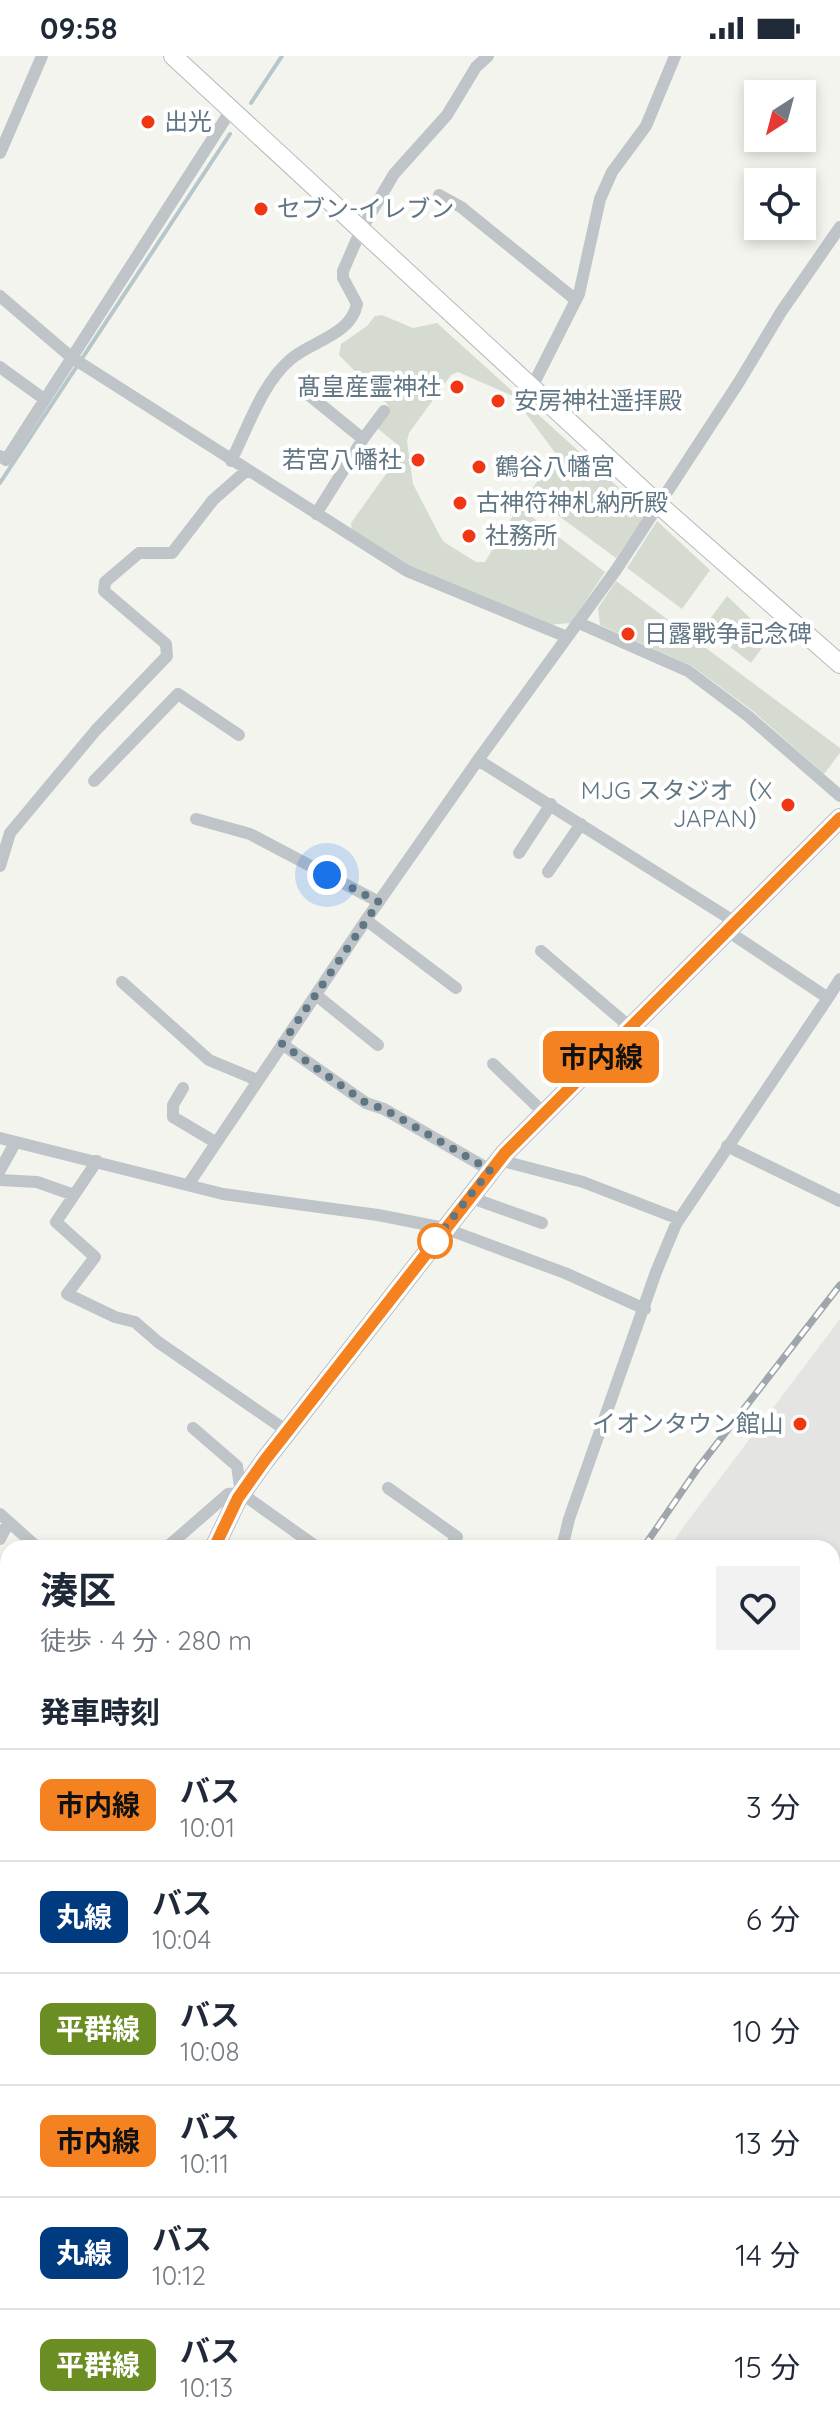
<!DOCTYPE html>
<html lang="ja">
<head>
<meta charset="utf-8">
<style>
	:root { --surface:#fff; --page:#f2f2f3; --text:#1f2937; --muted:#747a83; --line:#e0e1e3 }
	body { margin:0; font-family:Quicksand,"Noto Sans JP",sans-serif; background:var(--page); color:var(--text); height:100vh; display:flex; flex-direction:column; font-size:30px; white-space:nowrap }
	* { box-sizing:border-box; margin:0 }
	p { font-size:26px; color:var(--muted) }
	.icon { flex:none; width:44px; height:44px; fill:none; stroke:currentColor; stroke-width:2; stroke-linecap:round; stroke-linejoin:round }
	.map { position:relative; flex:1; overflow:hidden }
	.drawer { position:absolute; left:0px; top:1484px; width:840px; height:896px; display:flex; flex-direction:column; background:var(--surface); border-radius:24px 24px 0 0; box-shadow:0 4px 12px #0003 }
	.drawer>* { flex:none }
	.badge { padding:0 16px; border-radius:12px; font-size:28px; line-height:52px }
	.needle { width:52px; rotate:216deg }
	.controls { position:absolute; left:744px; top:24px; display:grid; gap:16px }
	.controls a { display:grid; place-items:center; width:72px; height:72px; border-radius:0px; background:var(--surface); box-shadow:0 4px 12px #0003; font-size:40px }
	.you { position:absolute; width:40px; height:40px; margin:-20px; border:6px solid #fff; border-radius:50%; background:#1a73e8; box-shadow:0 0 0 12px #1a73e833 }
	.map>.badge { position:absolute; translate:-50% -50%; box-shadow:0 0 0 4px #fff }
	h2 { padding:0 40px; font-size:30px; line-height:72px }
	.round { display:grid; place-items:center; flex:none; width:84px; height:84px; border-radius:0px; background:var(--page) }
	.overview { display:flex; align-items:center; justify-content:space-between; height:136px; padding:0 40px }
	h1 { font-size:38px; font-weight:700; line-height:60px }
	ul { padding:0; list-style:none }
	li { display:flex; align-items:center; gap:24px; height:112px; padding:0 40px; border-top:2px solid var(--line) }
	li div { flex:1 }
	li b { display:block; font-size:30px }
	li em { font-style:normal }
	li .badge { min-width:88px; font-weight:700; text-align:center }
	.status { display:flex; justify-content:space-between; align-items:center; height:56px; padding:0 40px; background:var(--surface); direction:ltr }
	.status svg { height:22px; fill:currentColor }
	.map>svg:first-child { display:block }
</style>
</head>
<body>
<div class="status"><b>09:58</b><svg viewBox="0 0 49 12"><path d="M0 12V9h3v3zM5 12V6h3v6zM10 12V3h3v9zM15 12V0h3v12zM26 1h20v11H26zM47 4h2v5h-2z"/></svg></div>
<div class="map">
<svg width="840" height="2380" viewBox="0 0 840 2380">
	<rect width="100%" height="100%" fill="#f4f4ef"/>
	<path fill="#e4e5e3" d="M 840,1263 L 840,1631 L 837,1630 L 832,1642 L 832,1492 L 670,1492 L 681,1474 Z"/>
	<path fill="#d5dbd0" d="M 382,259 L 413,272 L 437,267 L 647,457 L 616,502 L 533,441 L 532,433 L 556,398 L 513,340 L 458,316 L 451,319 L 409,377 L 407,385 L 413,428 L 440,480 L 444,486 L 476,506 L 485,506 L 515,456 L 524,455 L 605,516 L 571,567 L 548,569 L 409,513 L 352,475 L 351,467 L 401,397 L 399,390 L 377,372 L 389,355 L 388,349 L 339,299 L 341,288 L 367,270 L 375,260 Z
		M 657,465 L 710,514 L 682,553 L 627,512 Z
		M 616,525 L 840,692 L 840,697 L 824,718 L 753,655 L 692,610 L 600,569 L 598,552 Z
		M 727,540 L 770,581 L 751,607 L 704,571 Z
		M 593,2372 L 777,2372 L 791,2380 L 588,2380 Z"/>
	<path fill="#b7c6ca" d="M 0,1849 L 8,1855 L 8,1969 L 0,1965 Z
		M 832,2143 L 840,2144 L 840,2380 L 820,2380 L 805,2372 L 832,2372 Z"/>
	<g fill="none" stroke-linecap="round" stroke-linejoin="round">
		<path stroke="#b7c6ca" stroke-width="4" d="M 251,47 L 282,0
			M 0,427 L 230,78
			M 0,2294 L 8,2290"/>
		<defs>
			<path id="secondary" d="M 173,0 L 658,448 L 840,608
				M 214,1492 L 238,1442 L 265,1404 L 505,1097 L 840,762
				M 832,2099 L 840,2093
				M 60,2380 L 62,2372
				M 568,2380 L 574,2372"/>
		</defs>
		<use href="#secondary" stroke="#b3b9bd" stroke-width="20"/>
		<path stroke="#bec4c7" stroke-width="12" d="M 0,97 L 42,0
			M 439,139 L 461,151 L 576,244
			M 0,240 L 71,301 L 407,515 L 567,581
			M 0,311 L 44,343
			M 320,327 L 309,339 L 363,383
			M 532,331 L 579,238 L 600,143 L 612,116 L 646,70 L 675,0
			M 0,400 L 6,404 L 231,54
			M 231,405 C 248,372 262,327 291,303 C 312,285 351,279 357,248 L 343,222 L 343,215 L 361,174 L 394,118 L 447,59 L 476,11 L 488,0
			M 316,458 L 363,383 L 384,355
			M 579,567 L 688,615 L 748,660 L 840,740
			M 478,704 L 735,866
			M 94,725 L 178,638 L 239,679
			M 196,763 L 250,778 L 379,846
			M 519,797 L 551,748
			M 0,810 L 10,777 L 96,674 L 167,600 L 166,588 L 104,535 L 105,526 L 139,497 L 172,497 L 213,444 L 246,415
			M 548,816 L 581,768
			M 366,864 L 456,932
			M 726,874 L 828,942 L 840,923
			M 541,895 L 630,971
			M 122,926 L 209,1004 L 257,1024
			M 316,939 L 378,989
			M 282,988 L 366,1047 L 384,1053 L 490,1114
			M 493,1008 L 544,1057
			M 183,1032 L 173,1049 L 173,1061 L 215,1086
			M 0,1082 L 223,1138 L 378,1159 L 444,1172 L 565,1217 L 645,1253
			M 727,1090 L 840,1145
			M 499,1104 L 583,1126 L 679,1163
			M 97,1105 L 56,1166 L 95,1201 L 67,1238 L 115,1261 L 135,1266 L 158,1286 L 287,1375
			M 0,1114 L 15,1087
			M 0,1124 L 37,1126 L 74,1139
			M 188,1129 L 366,864 L 478,704 L 616,514 L 739,326 L 781,256 L 840,171
			M 469,1141 L 542,1167
			M 193,1372 L 237,1410 L 241,1437
			M 388,1432 L 457,1481 L 449,1492
			M 0,1458 L 38,1492
			M 0,1483 L 8,1467
			M 166,1492 L 228,1438 L 241,1437 L 318,1492
			M 562,1492 L 569,1463 L 656,1216 L 676,1168 L 828,942
			M 0,1663 L 8,1665
			M 0,1713 L 8,1716
			M 0,1805 L 8,1785
			M 0,2247 L 8,2274
			M 34,2372 L 36,2380
			M 102,2372 L 120,2380"/>
		<use href="#secondary" stroke="#fff" stroke-width="18"/>
		<defs>
			<path id="rail" d="M 643,1492 L 698,1412 L 840,1229
				M 220,2380 L 224,2372"/>
		</defs>
		<use href="#rail" stroke="#9fa7ac" stroke-width="7"/>
		<use href="#rail" stroke="#fff" stroke-width="4" stroke-dasharray="12" stroke-linecap="butt"/>
	</g>
	<g fill="none" stroke-linecap="round" stroke-linejoin="round">
		<defs>
			<path id="line" d="M 214,1492 L 238,1442 L 265,1404 L 505,1097 L 840,762"/>
		</defs>
		<use href="#line" stroke="#fff" stroke-width="18"/>
		<use href="#line" stroke="#f58220" stroke-width="12"/>
		<path stroke="#607683" stroke-width="8" stroke-dasharray="0 14.4" d="M 327,819 L 379,846 L 282,988 L 366,1047 L 384,1053 L 490,1114 L 425,1197 L 435,1185"/>
	</g>
	<g fill="#f03613" stroke="#fff" stroke-width="3">
		<circle cx="148" cy="66" r="8"/>
		<circle cx="261" cy="153" r="8"/>
		<circle cx="457" cy="331" r="8"/>
		<circle cx="498" cy="345" r="8"/>
		<circle cx="418" cy="404" r="8"/>
		<circle cx="479" cy="411" r="8"/>
		<circle cx="460" cy="447" r="8"/>
		<circle cx="469" cy="480" r="8"/>
		<circle cx="628" cy="578" r="8"/>
		<circle cx="788" cy="749" r="8"/>
		<circle cx="800" cy="1368" r="8"/>
	</g>
	<circle fill="#fff" stroke="#f58220" stroke-width="4" cx="435" cy="1185" r="16"/>
	<g text-anchor="middle" stroke-width="8" stroke-linejoin="round" paint-order="stroke">
		<g font-size="24" fill="#607683" stroke="#fff" text-anchor="start">
			<text x="164" y="74">出光</text>
			<text x="277" y="161">セブン-イレブン</text>
			<text x="441" y="339" text-anchor="end">髙皇産霊神社</text>
			<text x="514" y="353">安房神社遥拝殿</text>
			<text x="402" y="412" text-anchor="end">若宮八幡社</text>
			<text x="495" y="419">鶴谷八幡宮</text>
			<text x="476" y="455">古神符神札納所殿</text>
			<text x="485" y="488">社務所</text>
			<text x="644" y="586">日露戰争記念碑</text>
			<text x="772" y="743" text-anchor="end">MJG スタジオ（X<tspan x="772" dy="28">JAPAN）</tspan></text>
			<text x="784" y="1376" text-anchor="end">イオンタウン館山</text>
		</g>
	</g>
</svg>
<div class="controls">
<a><svg class="needle" viewBox="-14 -14 28 28"><path d="M0-13l5 13h-10z" fill="#e53935"/><path d="M0 13l5-13h-10z" fill="#747a83"/></svg></a>
<a><svg class="icon" aria-label="locate" viewBox="0 0 24 24"><circle cx="12" cy="12" r="6"/><path d="M12 2v4M12 18v4M2 12h4M18 12h4"/></svg></a>
</div>
<div class="you" style="left:327px;top:819px"></div>
<b class="badge" style="left:601px;top:1001px;background:#f58220;color:#111">市内線</b>
<section class="drawer">
<div class="overview"><div><h1>湊区</h1><p>徒歩 · 4 分 · 280 m</p></div><a class="round"><svg class="icon" aria-label="heart" viewBox="0 0 24 24"><path d="M12 20l-8-8c-3-5 5-10 8-4 3-6 11-1 8 4z"/></svg></a></div>
<h2>発車時刻</h2>
<ul>
<li><span class="badge" style="background:#f58220;color:#111">市内線</span><div><b>バス</b><p>10:01</p></div><em>3 分</em></li>
<li><span class="badge" style="background:#003b80;color:#fff">丸線</span><div><b>バス</b><p>10:04</p></div><em>6 分</em></li>
<li><span class="badge" style="background:#6b8e23;color:#fff">平群線</span><div><b>バス</b><p>10:08</p></div><em>10 分</em></li>
<li><span class="badge" style="background:#f58220;color:#111">市内線</span><div><b>バス</b><p>10:11</p></div><em>13 分</em></li>
<li><span class="badge" style="background:#003b80;color:#fff">丸線</span><div><b>バス</b><p>10:12</p></div><em>14 分</em></li>
<li><span class="badge" style="background:#6b8e23;color:#fff">平群線</span><div><b>バス</b><p>10:13</p></div><em>15 分</em></li>
</ul>
</section>
</div>
</body>
</html>
